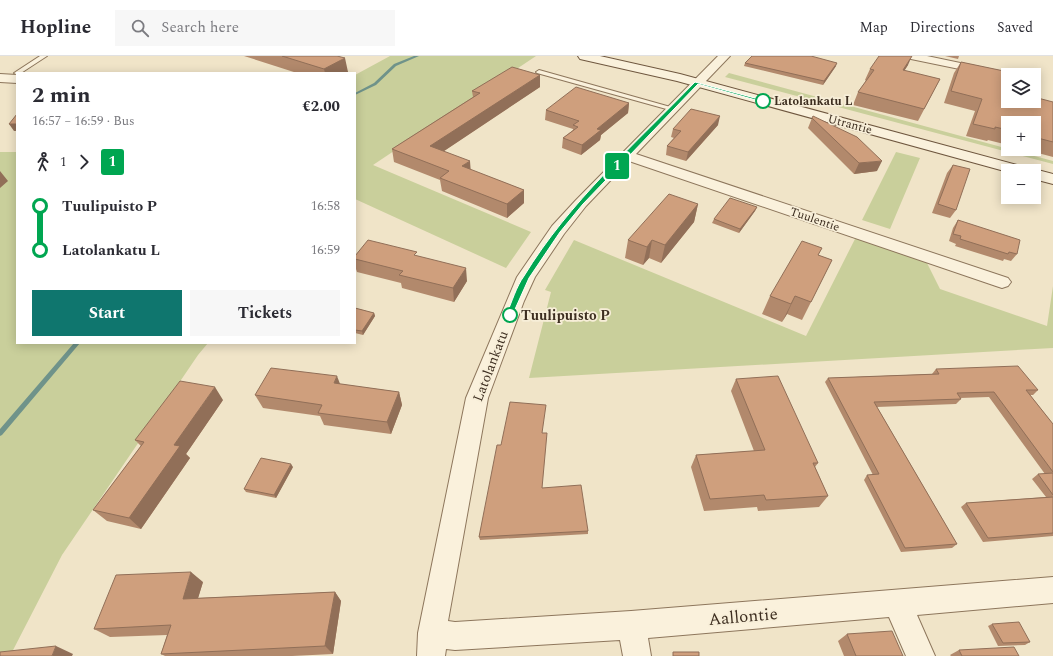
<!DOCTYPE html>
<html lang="en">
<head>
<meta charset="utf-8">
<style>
	:root { --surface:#fff; --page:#f7f7f7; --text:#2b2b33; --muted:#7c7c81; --line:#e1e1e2; --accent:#0f766e }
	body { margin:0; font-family:Spectral,serif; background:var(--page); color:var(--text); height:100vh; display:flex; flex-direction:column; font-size:15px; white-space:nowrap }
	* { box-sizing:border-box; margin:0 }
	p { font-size:13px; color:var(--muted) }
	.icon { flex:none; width:22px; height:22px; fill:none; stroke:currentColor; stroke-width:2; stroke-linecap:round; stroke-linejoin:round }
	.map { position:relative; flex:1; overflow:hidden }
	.details { position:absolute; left:16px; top:16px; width:340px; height:272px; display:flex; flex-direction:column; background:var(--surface); border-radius:0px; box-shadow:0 2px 10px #0003 }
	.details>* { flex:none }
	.badge { padding:0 8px; border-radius:3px; font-size:14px; line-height:26px }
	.tools { position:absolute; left:1001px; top:12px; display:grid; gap:8px }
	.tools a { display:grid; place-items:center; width:40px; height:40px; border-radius:0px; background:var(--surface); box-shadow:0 2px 10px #0003; font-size:20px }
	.map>.badge { position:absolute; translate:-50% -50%; box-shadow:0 0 0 2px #fff }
	.legs { display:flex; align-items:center; gap:6px; height:44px; padding:0 16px; font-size:13px }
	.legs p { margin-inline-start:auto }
	.head { display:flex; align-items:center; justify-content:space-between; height:68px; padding:0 16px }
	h1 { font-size:22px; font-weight:700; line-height:30px }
	.primary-button { display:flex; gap:8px; margin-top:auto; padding:8px 16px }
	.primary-button a { flex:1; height:46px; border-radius:0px; background:var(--accent); color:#fff; font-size:16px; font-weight:700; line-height:46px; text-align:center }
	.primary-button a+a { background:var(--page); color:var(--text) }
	ul { padding:0 16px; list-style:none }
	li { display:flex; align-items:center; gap:14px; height:44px; font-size:15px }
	li i { display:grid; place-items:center; width:6px; height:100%; margin:0 5px; background:currentColor }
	li i::after { content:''; width:10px; height:10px; margin:-5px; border:3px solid; border-radius:50%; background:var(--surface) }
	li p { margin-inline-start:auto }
	li:first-child i { background:linear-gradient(#0000 50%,currentColor 0) }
	li:last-child i { background:linear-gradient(currentColor 50%,#0000 0) }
	header { display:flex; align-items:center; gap:24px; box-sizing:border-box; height:56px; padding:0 20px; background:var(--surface); border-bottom:1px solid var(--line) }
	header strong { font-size:19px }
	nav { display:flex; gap:22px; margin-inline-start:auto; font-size:14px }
	.search { width:280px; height:36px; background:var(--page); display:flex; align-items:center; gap:10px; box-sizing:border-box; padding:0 14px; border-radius:0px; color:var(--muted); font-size:15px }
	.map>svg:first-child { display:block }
</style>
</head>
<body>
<header>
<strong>Hopline</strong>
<div class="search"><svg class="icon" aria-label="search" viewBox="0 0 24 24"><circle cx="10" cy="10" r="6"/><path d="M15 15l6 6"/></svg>Search here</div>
<nav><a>Map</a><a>Directions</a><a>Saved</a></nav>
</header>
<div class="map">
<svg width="1053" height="600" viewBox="0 0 1053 600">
	<rect width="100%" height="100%" fill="#f0e4c8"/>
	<path fill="#c9cf9b" d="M 390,0 L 536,0 L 373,109 L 531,176 L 506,212 L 355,143 L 355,19 Z
		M 729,17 L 1053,105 L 1053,108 L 725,21 Z
		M 0,96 L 17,96 L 17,287 L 208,287 L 198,299 L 62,499 L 10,600 L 0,600 Z
		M 896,96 L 920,102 L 890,173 L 862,164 Z
		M 856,181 L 926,205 L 940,233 L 1047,270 L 1053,230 L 1053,292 L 529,322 L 551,236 L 545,234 L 574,184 L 806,280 Z"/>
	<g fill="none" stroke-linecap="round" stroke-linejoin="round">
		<path fill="#6f938a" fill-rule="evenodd" d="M 414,0 L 419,0 L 396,10 L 376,29 L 355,39 L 355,37 L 374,27 L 394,8 Z
			M 74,287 L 80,287 L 2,379 L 0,380 L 0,373 Z"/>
		<defs>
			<path id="service" d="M 40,0 L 47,0 L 21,17 L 17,17 L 17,19 L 14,17 Z
				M 539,14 L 674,52 L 675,53 L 670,54 L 537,17 L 536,16 Z"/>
			<path id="minor" d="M 718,0 L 730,0 L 636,98 L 1008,222 L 1011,226 L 1008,230 L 1002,232 L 996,230 L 629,105 L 586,150 L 564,178 L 535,221 L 524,245 L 488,342 L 448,565 L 455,566 L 631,555 L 1053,521 L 1053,547 L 917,559 L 935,600 L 906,600 L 889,561 L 648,582 L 651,600 L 623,600 L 620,584 L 455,594 L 446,593 L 445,600 L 417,600 L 418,577 L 466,342 L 517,221 L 552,170 L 576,144 Z
				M 905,0 L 927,0 L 1008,17 L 1013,19 L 1008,19 L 1008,23 L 911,3 Z
				M 0,18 L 17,19 L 17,27 L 0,26 Z"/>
			<path id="secondary" d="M 578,0 L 600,0 L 680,18 L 1028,112 L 1029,114 L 1034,113 L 1053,118 L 1053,128 L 1034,123 L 1034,115 L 1008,116 L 677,25 L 580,3 Z"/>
		</defs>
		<use href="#service" stroke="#8d765c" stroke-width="2"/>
		<use href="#minor" stroke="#8d765c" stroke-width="2"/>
		<use href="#secondary" stroke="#6f573f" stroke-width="2"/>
		<use href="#service" fill="#faf1dc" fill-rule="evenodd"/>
		<use href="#minor" fill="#faf1dc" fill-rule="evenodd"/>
		<use href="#secondary" fill="#faf1dc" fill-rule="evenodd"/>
	</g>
	<path fill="#b2896c" d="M 244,0 L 337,0 L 348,16 L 347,17 L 297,17 Z
		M 945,0 L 959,0 L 958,3 Z
		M 961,6 L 1008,45 L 1053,46 L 1053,101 L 1023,93 L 1034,93 L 1034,67 L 1008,67 L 1008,89 L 988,84 L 987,85 L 966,80 L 975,55 L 944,47 L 954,17 Z
		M 745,7 L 836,10 L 823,29 L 744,10 Z
		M 908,9 L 904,15 L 940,23 L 918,65 L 853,49 L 858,36 L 866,25 L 865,24 L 870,13 Z
		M 540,19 L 540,31 L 444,95 L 470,114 L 524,134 L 524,147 L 507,162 L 442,135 L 440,124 L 394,106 L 392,93 L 473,41 L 472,35 Z
		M 629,47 L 628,57 L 601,79 L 600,84 L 581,99 L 562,92 L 563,82 L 573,74 L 573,73 L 545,64 L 546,54 Z
		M 812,62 L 877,115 L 854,118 L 808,72 Z
		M 718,69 L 686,105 L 666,99 L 667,90 L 674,82 L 671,81 L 673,73 Z
		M 953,109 L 956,154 L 950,162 L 932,157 L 947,117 Z
		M 698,148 L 694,166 L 661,207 L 649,202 L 643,209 L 625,202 L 628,184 Z
		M 757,151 L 755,155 L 739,177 L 712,167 L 714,163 Z
		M 958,164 L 1017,198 L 1011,205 L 1004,203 L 1003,205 L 955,190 L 956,188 L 949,185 L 953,172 Z
		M 822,192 L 818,199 L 832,204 L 802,264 L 787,258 L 782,266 L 762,258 L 770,240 Z
		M 355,200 L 418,200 L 467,225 L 454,246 L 402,232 L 401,227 L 357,216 L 355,210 Z
		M 355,252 L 374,257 L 375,260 L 363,279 L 355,277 Z
		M 936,313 L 1038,334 L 1033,339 L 1030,339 L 1053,368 L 1053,480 L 983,486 L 961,451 L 966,447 L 1046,441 L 1032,423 L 1038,418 L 1045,418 L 989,341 L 960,342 L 961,343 L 956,348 L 877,351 L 957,488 L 952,492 L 901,496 L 864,424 L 867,419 L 873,419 L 825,326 L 828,322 L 932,318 Z
		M 736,323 L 818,407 L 815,411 L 828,440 L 819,451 L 758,455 L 757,451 L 704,455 L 691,411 L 696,399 L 754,395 L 731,335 Z
		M 340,328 L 399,336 L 402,349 L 391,378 L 324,369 L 320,360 L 263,352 L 255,339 Z
		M 223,344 L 186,398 L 190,402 L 141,473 L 107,465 L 93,454 L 141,390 L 135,384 Z
		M 542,377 L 542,432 L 588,475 L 588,478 L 480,484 L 479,481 L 501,389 Z
		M 293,411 L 276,442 L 246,436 L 244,433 Z
		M 203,526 L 198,542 L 335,536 L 341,545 L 333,598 L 292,600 L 165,600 L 161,598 L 167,579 L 110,581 L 94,573 Z
		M 992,568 L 1030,586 L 1025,589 L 998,590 L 988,570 Z
		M 847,578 L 903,600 L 844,600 L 838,585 Z
		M 959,594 L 1019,600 L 951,600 L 950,599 Z"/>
	<path fill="#916f58" d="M 912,0 L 908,9 L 897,26 L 903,14 Z
		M 345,2 L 348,16 L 347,17 L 325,17 L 324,13 Z
		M 837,7 L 836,10 L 823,29 L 824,25 Z
		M 540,19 L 540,31 L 432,103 L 430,90 Z
		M 629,47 L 628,57 L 601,79 L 600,84 L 581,99 L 582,89 L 597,73 Z
		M 720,60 L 718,69 L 686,105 L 688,96 Z
		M 9,68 L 17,68 L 17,75 L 14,75 Z
		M 470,105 L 471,118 L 462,110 Z
		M 882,105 L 877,115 L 854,118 L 859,107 Z
		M 0,115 L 8,125 L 0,132 Z
		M 524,134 L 524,147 L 507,162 L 507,148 Z
		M 698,148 L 694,166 L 661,207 L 665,189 Z
		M 757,151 L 755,155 L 739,177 L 740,173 Z
		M 652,184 L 649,202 L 643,209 L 647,191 Z
		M 466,212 L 467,225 L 454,246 L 453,232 Z
		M 795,240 L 787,258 L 782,266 Z
		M 374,257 L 375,260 L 363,279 L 362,275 Z
		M 337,320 L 342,333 L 334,327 Z
		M 215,331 L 223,344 L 186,398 L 190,402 L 141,473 L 129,462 L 174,389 Z
		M 399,336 L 402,349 L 391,378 L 387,366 Z
		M 291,408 L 293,411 L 276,442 L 274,439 Z
		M 191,516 L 203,526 L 195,552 L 183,543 Z
		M 335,536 L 341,545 L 333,598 L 325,590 Z
		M 56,590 L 73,598 L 72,600 L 52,600 Z"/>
	<path fill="#cf9f7d" stroke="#916f58" d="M 282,0 L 337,0 L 345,2 L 324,13 Z
		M 752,0 L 811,0 L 837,7 L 824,25 L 745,7 Z
		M 879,0 L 912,0 L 903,14 L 940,23 L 924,53 L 858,36 L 874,14 L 870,13 Z
		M 961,6 L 1023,19 L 1008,19 L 1008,45 L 1034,45 L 1034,41 L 1053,46 L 1053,86 L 1034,81 L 1034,67 L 1008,67 L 1008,74 L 995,71 L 995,73 L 973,68 L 982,43 L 951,35 Z
		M 512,11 L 540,19 L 430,90 L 470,105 L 462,110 L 524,134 L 507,148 L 440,122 L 449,115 L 392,93 L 480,37 L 472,35 Z
		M 576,31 L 629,47 L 597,73 L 601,74 L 582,89 L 563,82 L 578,71 L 573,69 L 579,65 L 546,54 Z
		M 691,53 L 720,60 L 688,96 L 667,90 L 681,75 L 673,73 Z
		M 17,58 L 17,68 L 9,68 Z
		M 813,60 L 857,81 L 882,105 L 859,107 L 812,62 Z
		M 953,109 L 970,113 L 956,154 L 938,148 Z
		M 669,138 L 698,148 L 665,189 L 652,184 L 647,191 L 628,184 Z
		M 730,142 L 757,151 L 740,173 L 714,163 Z
		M 958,164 L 1020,184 L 1017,198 L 1009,196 L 1008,198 L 960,183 L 961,180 L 953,178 Z
		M 368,184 L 417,196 L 414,199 L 466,212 L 453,232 L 399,219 L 403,215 L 355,203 L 355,200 Z
		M 802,185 L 822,192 L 818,199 L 832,204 L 811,246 L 795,240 L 791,248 L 770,240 Z
		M 355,252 L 374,257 L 362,275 L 355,274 Z
		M 1018,310 L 1038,334 L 1026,334 L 1053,368 L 1053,416 L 994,336 L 957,337 L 961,343 L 874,346 L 957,488 L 905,492 L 867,419 L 879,418 L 828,322 L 939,318 L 936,313 Z
		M 271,312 L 337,320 L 334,327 L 399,336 L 387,366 L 318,357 L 322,349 L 255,339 Z
		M 778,320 L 818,407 L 813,407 L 828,440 L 766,444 L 764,439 L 710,443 L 696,399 L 765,394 L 736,323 Z
		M 180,325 L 215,331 L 174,389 L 180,390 L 129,462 L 93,454 L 144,386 L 135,384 Z
		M 510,346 L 546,349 L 542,377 L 547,377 L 542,432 L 581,429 L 588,475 L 479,481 L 497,389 L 501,389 Z
		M 261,402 L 291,408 L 274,439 L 244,433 Z
		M 1053,417 L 1053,439 L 1038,418 Z
		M 1053,441 L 1053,477 L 988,482 L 966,447 Z
		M 191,516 L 183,543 L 335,536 L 325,590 L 161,598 L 171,569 L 94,573 L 116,519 Z
		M 1019,566 L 1030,586 L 1003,587 L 992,568 Z
		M 892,575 L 903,600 L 856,600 L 847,578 Z
		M 56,590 L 52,600 L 0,600 L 0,596 Z
		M 1014,591 L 1019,600 L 962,600 L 959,594 Z
		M 673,596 L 699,596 L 699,600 L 673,600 Z"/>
	<path fill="#00a651" stroke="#fff" d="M 695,26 L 766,45 L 763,46 L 698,28 L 583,148 L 560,176 L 529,222 L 512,260 L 507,260 L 506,259 C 512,246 516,231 524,220 C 569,146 636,87 695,26 Z"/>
	<g fill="#fff" stroke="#00a651" stroke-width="2">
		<circle cx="763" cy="45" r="7"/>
		<circle cx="510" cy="259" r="7"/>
	</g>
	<g text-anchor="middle" stroke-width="3.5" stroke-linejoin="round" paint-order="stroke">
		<g font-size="12" font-weight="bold" fill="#3d2e20" stroke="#f7eed8" text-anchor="start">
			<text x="774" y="49">Latolankatu L</text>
		</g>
		<g font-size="12" fill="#3d2e20" stroke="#f7eed8">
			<text transform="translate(850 68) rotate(15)" y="4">Utrantie</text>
			<text transform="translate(815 163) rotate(19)" y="4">Tuulentie</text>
		</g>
		<g font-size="14" font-weight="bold" fill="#3d2e20" stroke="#f7eed8" text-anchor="start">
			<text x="521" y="264">Tuulipuisto P</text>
		</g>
		<g font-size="14" fill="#3d2e20" stroke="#f7eed8">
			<text transform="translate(490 310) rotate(-69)" y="5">Latolankatu</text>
		</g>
		<g font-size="17" fill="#3d2e20" stroke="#f7eed8">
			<text transform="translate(743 560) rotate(-5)" y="6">Aallontie</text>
		</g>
	</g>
</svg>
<div class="tools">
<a><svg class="icon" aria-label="layers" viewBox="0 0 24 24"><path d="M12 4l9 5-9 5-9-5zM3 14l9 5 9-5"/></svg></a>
<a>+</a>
<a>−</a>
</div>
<b class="badge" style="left:617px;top:110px;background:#00a651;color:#fff">1</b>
<section class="details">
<div class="head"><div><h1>2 min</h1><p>16:57 – 16:59 · Bus</p></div><b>€2.00</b></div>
<div class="legs"><svg class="icon" aria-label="walk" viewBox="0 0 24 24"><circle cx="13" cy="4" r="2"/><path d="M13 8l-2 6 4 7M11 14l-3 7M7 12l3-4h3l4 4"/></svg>1<svg class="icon" aria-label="forward" viewBox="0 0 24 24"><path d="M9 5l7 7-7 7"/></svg><b class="badge" style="background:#00a651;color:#fff">1</b></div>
<ul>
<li><i style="color:#00a651"></i><b>Tuulipuisto P</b><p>16:58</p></li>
<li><i style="color:#00a651"></i><b>Latolankatu L</b><p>16:59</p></li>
</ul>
<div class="primary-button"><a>Start</a><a>Tickets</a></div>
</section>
</div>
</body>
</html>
